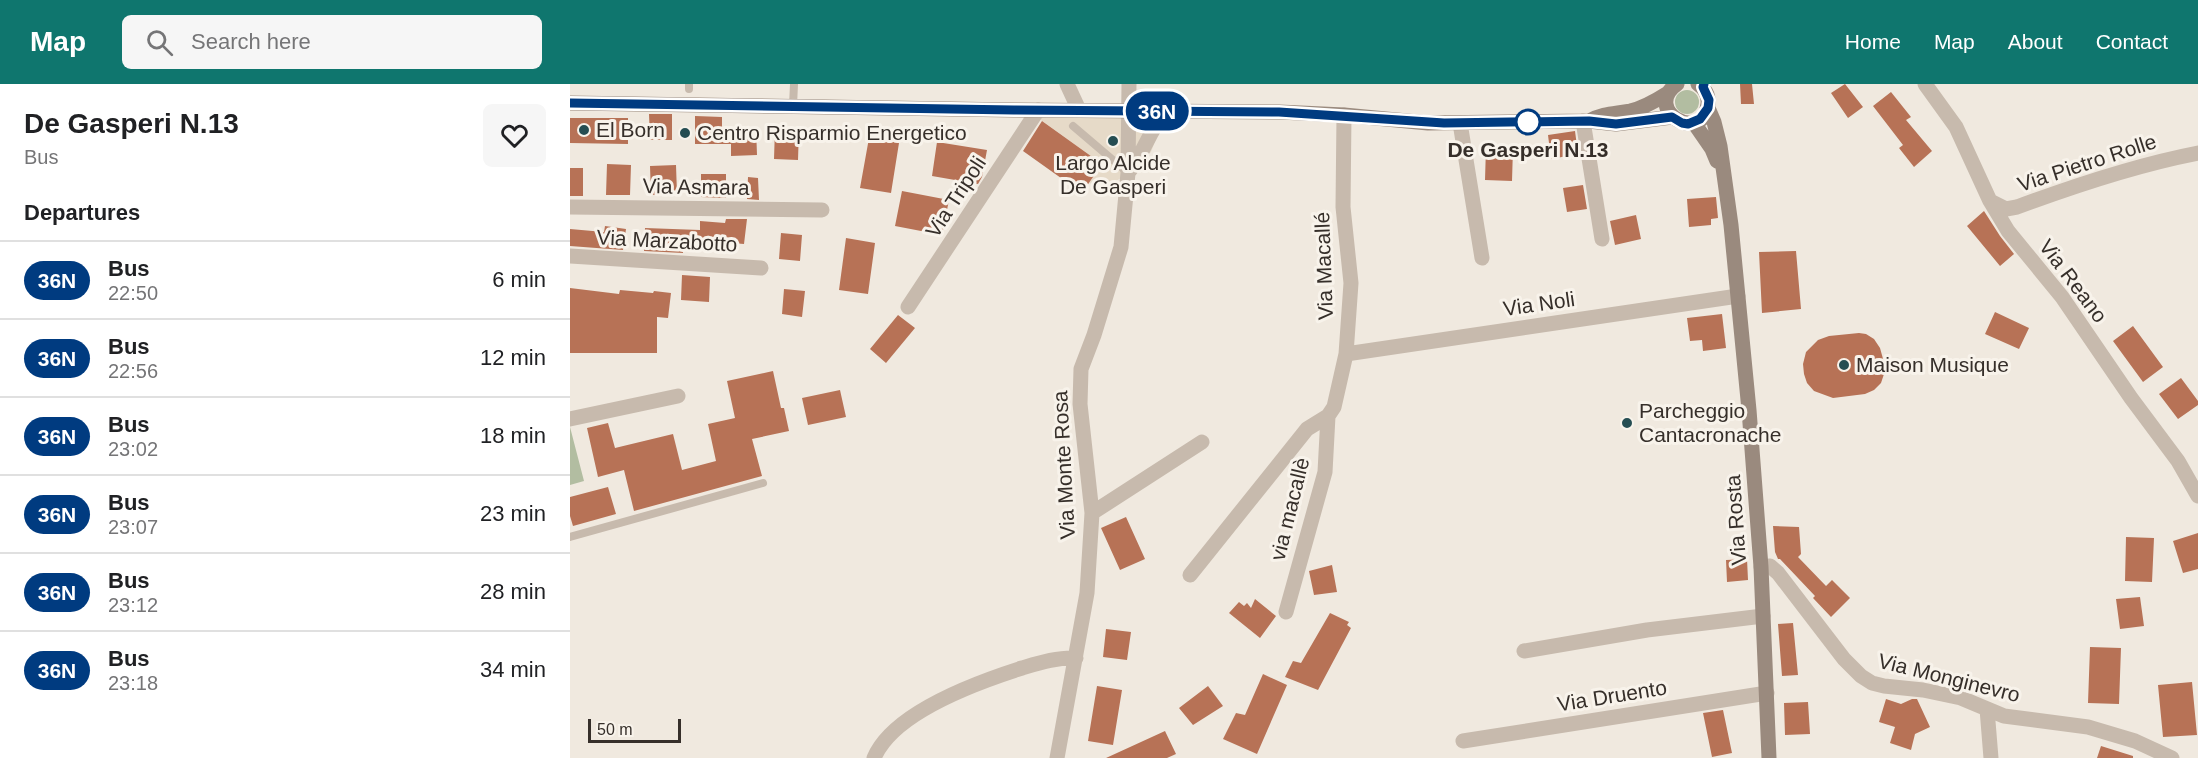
<!DOCTYPE html>
<html lang="en">
<head>
<meta charset="utf-8">
<style>
	:root { --surface:#fff; --page:#f6f6f6; --text:#202124; --muted:#757577; --line:#e0e0e0; --accent:#0f766e }
	body { margin:0; font-family:Arial,sans-serif; background:var(--page); color:var(--text); height:100vh; display:flex; flex-direction:column; font-size:22px; white-space:nowrap }
	* { box-sizing:border-box; margin:0 }
	p { font-size:20px; color:var(--muted) }
	.icon { flex:none; width:33px; height:33px; fill:none; stroke:currentColor; stroke-width:2; stroke-linecap:round; stroke-linejoin:round }
	.map { position:relative; flex:1; overflow:hidden }
	.panel { display:flex; flex-direction:column; background:var(--surface); width:570px }
	.panel>* { flex:none }
	.badge { padding:0 12px; border-radius:20px; font-size:21px; line-height:39px }
	.scale { position:absolute; left:18px; bottom:15px; width:93px; box-sizing:border-box; padding-left:6px; border:3px solid #362f2a; border-top:0; font-size:16px; line-height:21px; white-space:nowrap; color:#362f2a; -webkit-text-stroke:4px #f8f3eb; paint-order:stroke }
	.map>.badge { position:absolute; translate:-50% -50%; box-shadow:0 0 0 3px #fff }
	h2 { padding:0 24px; font-size:22px; line-height:54px }
	.round { display:grid; place-items:center; flex:none; width:63px; height:63px; border-radius:9px; background:var(--page) }
	.headline { display:flex; align-items:center; justify-content:space-between; height:102px; padding:0 24px }
	h1 { font-size:28px; font-weight:800; line-height:45px }
	ul { padding:0; list-style:none }
	li { display:flex; align-items:center; gap:18px; height:78px; padding:0 24px; border-top:2px solid var(--line) }
	li div { flex:1 }
	li b { display:block; font-size:22px }
	li em { font-style:normal }
	li .badge { min-width:66px; font-weight:700; text-align:center }
	header { display:flex; align-items:center; gap:36px; box-sizing:border-box; height:84px; padding:0 30px; background:var(--accent); color:#fff }
	header strong { font-size:28px }
	nav { display:flex; gap:33px; margin-inline-start:auto; font-size:21px }
	.search { width:420px; height:54px; background:var(--page); display:flex; align-items:center; gap:15px; box-sizing:border-box; padding:0 21px; border-radius:9px; color:var(--muted); font-size:22px }
	main { display:flex; flex:1; min-height:0 }
	.map>svg:first-child { display:block }
</style>
</head>
<body>
<header>
<strong>Map</strong>
<div class="search"><svg class="icon" aria-label="search" viewBox="0 0 24 24"><circle cx="10" cy="10" r="6"/><path d="M15 15l6 6"/></svg>Search here</div>
<nav><a>Home</a><a>Map</a><a>About</a><a>Contact</a></nav>
</header>
<main>
<section class="panel">
<div class="headline"><div><h1>De Gasperi N.13</h1><p>Bus</p></div><a class="round"><svg class="icon" aria-label="heart" viewBox="0 0 24 24"><path d="M12 20l-8-8c-3-5 5-10 8-4 3-6 11-1 8 4z"/></svg></a></div>
<h2>Departures</h2>
<ul>
<li><span class="badge" style="background:#003b80;color:#fff">36N</span><div><b>Bus</b><p>22:50</p></div><em>6 min</em></li>
<li><span class="badge" style="background:#003b80;color:#fff">36N</span><div><b>Bus</b><p>22:56</p></div><em>12 min</em></li>
<li><span class="badge" style="background:#003b80;color:#fff">36N</span><div><b>Bus</b><p>23:02</p></div><em>18 min</em></li>
<li><span class="badge" style="background:#003b80;color:#fff">36N</span><div><b>Bus</b><p>23:07</p></div><em>23 min</em></li>
<li><span class="badge" style="background:#003b80;color:#fff">36N</span><div><b>Bus</b><p>23:12</p></div><em>28 min</em></li>
<li><span class="badge" style="background:#003b80;color:#fff">36N</span><div><b>Bus</b><p>23:18</p></div><em>34 min</em></li>
</ul>
</section>
<div class="map">
<svg width="1628" height="674" viewBox="0 0 1628 674">
	<rect width="100%" height="100%" fill="#f0e9df"/>
	<path fill="#b2bda1" d="M1105 18a12 12 0 1 1 24 0a12 12 0 1 1-24 0Z
		M 0,343 L 14,397 L 0,401 Z"/>
	<path fill="#e6dac8" d="M 468,26 L 596,27 L 581,68 L 558,89 L 536,104 L 519,99 L 532,80 L 471,36 Z"/>
	<path fill="#b77256" d="M 1170,0 L 1182,0 L 1184,20 L 1171,20 Z
		M 1275,0 L 1293,23 L 1278,34 L 1261,9 Z
		M 1321,8 L 1341,33 L 1336,36 L 1362,67 L 1344,83 L 1329,64 L 1333,61 L 1303,22 Z
		M 79,30 L 102,30 L 102,56 L 80,56 Z
		M 125,32 L 152,33 L 152,45 L 186,43 L 187,71 L 161,72 L 161,60 L 125,60 Z
		M 0,34 L 58,34 L 58,60 L 0,59 Z
		M 472,37 L 532,80 L 512,109 L 453,67 Z
		M 205,44 L 229,44 L 228,76 L 204,75 Z
		M 1005,47 L 1008,70 L 981,75 L 978,51 Z
		M 299,54 L 329,59 L 321,109 L 290,104 Z
		M 367,58 L 417,66 L 412,93 L 408,100 L 362,92 Z
		M 916,63 L 943,64 L 942,97 L 915,96 Z
		M 37,80 L 61,81 L 60,111 L 36,111 Z
		M 106,81 L 107,110 L 81,111 L 80,82 Z
		M 0,84 L 13,84 L 13,112 L 0,112 Z
		M 131,90 L 156,90 L 156,114 L 131,113 Z
		M 178,93 L 188,94 L 189,116 L 177,115 Z
		M 1013,101 L 1017,125 L 997,128 L 993,104 Z
		M 332,107 L 379,116 L 372,151 L 325,142 Z
		M 1146,113 L 1148,134 L 1141,135 L 1141,141 L 1119,143 L 1117,115 Z
		M 1414,127 L 1430,152 L 1444,170 L 1430,182 L 1397,142 Z
		M 1066,131 L 1071,155 L 1045,161 L 1040,137 Z
		M 156,135 L 177,135 L 174,160 L 148,158 L 147,166 L 113,163 L 113,169 L 74,167 L 75,144 L 130,146 L 130,137 L 155,139 Z
		M 35,142 L 56,145 L 53,166 L 0,162 L 0,145 L 34,148 Z
		M 211,149 L 232,151 L 230,177 L 209,175 Z
		M 276,154 L 305,159 L 298,210 L 269,206 Z
		M 1226,167 L 1231,225 L 1192,229 L 1189,168 Z
		M 112,191 L 140,193 L 139,218 L 111,216 Z
		M 0,204 L 49,210 L 50,206 L 83,209 L 84,207 L 101,209 L 98,234 L 87,233 L 87,269 L 0,269 Z
		M 214,205 L 235,207 L 232,233 L 212,230 Z
		M 1425,228 L 1459,244 L 1449,265 L 1415,250 Z
		M 1152,230 L 1156,264 L 1133,267 L 1132,256 L 1120,257 L 1117,234 Z
		M 328,231 L 345,244 L 316,279 L 300,265 Z
		M 1563,242 L 1593,283 L 1573,298 L 1543,257 Z
		M 1289,249 L 1296,250 L 1304,255 L 1310,264 L 1315,282 L 1314,290 L 1311,299 L 1304,306 L 1295,310 L 1263,314 L 1244,307 L 1237,299 L 1234,290 L 1233,280 L 1236,268 L 1248,256 L 1259,252 Z
		M 203,287 L 211,324 L 214,324 L 219,347 L 182,355 L 192,392 L 64,427 L 54,386 L 28,393 L 17,344 L 38,339 L 45,364 L 103,350 L 112,386 L 146,377 L 138,340 L 165,334 L 157,297 Z
		M 1611,294 L 1628,317 L 1628,321 L 1608,335 L 1589,310 Z
		M 270,306 L 276,333 L 238,341 L 232,314 Z
		M 38,403 L 46,430 L 3,442 L 0,432 L 0,413 Z
		M 556,433 L 575,475 L 550,486 L 531,444 Z
		M 1203,442 L 1229,443 L 1231,470 L 1228,473 L 1256,502 L 1262,496 L 1280,514 L 1261,533 L 1243,514 L 1245,512 L 1210,475 L 1208,475 L 1205,468 Z
		M 1628,449 L 1628,485 L 1613,489 L 1603,457 Z
		M 1556,453 L 1584,454 L 1582,498 L 1555,497 Z
		M 1177,475 L 1178,496 L 1157,498 L 1156,476 Z
		M 762,481 L 767,508 L 744,511 L 739,487 Z
		M 1570,513 L 1574,542 L 1550,545 L 1546,515 Z
		M 685,515 L 706,532 L 690,554 L 659,529 L 669,518 L 674,522 L 677,519 L 681,524 Z
		M 760,529 L 779,538 L 777,541 L 781,544 L 748,606 L 715,593 L 723,577 L 731,579 Z
		M 1223,539 L 1228,591 L 1212,592 L 1208,540 Z
		M 536,545 L 561,548 L 557,576 L 533,573 Z
		M 1520,563 L 1551,564 L 1549,620 L 1518,619 Z
		M 693,590 L 717,601 L 687,670 L 653,655 L 666,629 L 675,631 Z
		M 1622,598 L 1627,651 L 1593,653 L 1588,601 Z
		M 527,602 L 552,606 L 543,661 L 518,657 Z
		M 638,602 L 653,622 L 623,641 L 609,624 Z
		M 1316,615 L 1331,620 L 1342,615 L 1347,615 L 1360,643 L 1345,650 L 1341,666 L 1320,659 L 1325,643 L 1309,638 Z
		M 1238,618 L 1240,650 L 1215,651 L 1214,619 Z
		M 1153,626 L 1162,669 L 1142,673 L 1133,629 Z
		M 595,647 L 606,670 L 597,674 L 536,674 Z
		M 1531,662 L 1563,672 L 1563,674 L 1527,674 Z"/>
	<g fill="none" stroke-linecap="round" stroke-linejoin="round">
		<path stroke="#c7baad" stroke-width="8" d="M 119,5 L 119,0
			M 223,22 L 224,0
			M 503,42 L 557,88
			M 0,453 L 193,399"/>
		<path stroke="#c7baad" stroke-width="15" d="M 497,0 L 509,26
			M 1355,0 L 1386,43 L 1420,117 L 1438,147 L 1492,213 L 1561,314 L 1608,377 L 1628,412
			M 1013,37 L 1032,155
			M 890,39 L 912,174
			M 558,89 C 574,70 579,46 596,27
			M 1420,117 L 1436,125 L 1447,123 C 1506,101 1566,81 1628,69
			M 0,123 L 252,126
			M 0,172 L 191,184
			M 338,223 L 468,26
			M 776,270 L 1168,212
			M 0,335 L 108,312
			M 522,429 L 632,358
			M 1191,483 L 1200,482 L 1208,489 L 1274,575 L 1291,592 L 1302,599 L 1314,602 L 1353,606 L 1391,614 L 1434,632 L 1518,643 L 1565,657 L 1602,674
			M 620,491 L 737,345 L 758,332 L 764,323 L 776,270 L 781,199 L 773,123 L 774,31
			M 716,528 L 755,388 L 758,332
			M 954,567 L 1077,546 L 1193,532
			M 1417,625 L 1421,674
			M 893,657 L 1197,609
			M 304,674 C 323,628 408,598 452,584 C 469,579 488,573 506,574
			M 487,674 L 517,509 L 522,429 L 510,320 L 511,285 L 524,251 L 551,163 L 558,89 L 559,0"/>
		<path stroke="#9a8a7e" stroke-width="15" d="M 1107,0 C 1071,26 1133,62 1138,20 C 1139,12 1135,5 1128,0
			M 0,19 L 444,26 L 709,28 L 774,31 L 858,39 L 1019,37 L 1046,40 L 1102,33
			M 1138,24 L 1144,38 L 1150,62 L 1161,141 L 1179,326 L 1191,483 L 1199,674
			M 1019,37 C 1034,29 1044,30 1060,27 C 1074,24 1087,16 1098,9
			M 1124,39 L 1142,65 L 1147,77"/>
	</g>
	<g fill="none" stroke-linecap="round" stroke-linejoin="round">
		<defs>
			<path id="line" d="M 0,19 L 444,26 L 709,28 L 874,39 L 1019,37 L 1046,40 L 1102,33 L 1112,39 L 1118,40 L 1130,35 L 1138,24 L 1139,16 L 1133,3 L 1134,0"/>
		</defs>
		<use href="#line" stroke="#fff" stroke-width="14"/>
		<use href="#line" stroke="#003b80" stroke-width="9"/>
	</g>
	<circle fill="#fff" stroke="#003b80" stroke-width="3" cx="958" cy="38" r="12"/>
	<g fill="#254d52" stroke="#f8f3eb" stroke-width="2">
		<circle cx="14" cy="46" r="6"/>
		<circle cx="115" cy="49" r="6"/>
		<circle cx="543" cy="57" r="6"/>
		<circle cx="1274" cy="281" r="6"/>
		<circle cx="1057" cy="339" r="6"/>
	</g>
	<g text-anchor="middle" stroke-width="6" stroke-linejoin="round" paint-order="stroke">
		<g font-size="21" fill="#362f2a" stroke="#f8f3eb" text-anchor="start">
			<text x="26" y="53">El Born</text>
			<text x="127" y="56">Centro Risparmio Energetico</text>
			<text x="543" y="86" text-anchor="middle">Largo Alcide<tspan x="543" dy="24">De Gasperi</tspan></text>
			<text x="1286" y="288">Maison Musique</text>
			<text x="1069" y="334">Parcheggio<tspan x="1069" dy="24">Cantacronache</tspan></text>
		</g>
		<g font-size="21" font-weight="bold" fill="#362f2a" stroke="#f8f3eb">
			<text x="958" y="73">De Gasperi N.13</text>
		</g>
		<g font-size="21" fill="#362f2a" stroke="#f8f3eb">
			<text transform="translate(1517 79) rotate(-18)" y="7">Via Pietro Rolle</text>
			<text transform="translate(126 103) rotate(1)" y="7">Via Asmara</text>
			<text transform="translate(386 113) rotate(-57)" y="7">Via Tripoli</text>
			<text transform="translate(97 157) rotate(3)" y="7">Via Marzabotto</text>
			<text transform="translate(754 182) rotate(-92)" y="7">Via Macallé</text>
			<text transform="translate(1503 197) rotate(53)" y="7">Via Reano</text>
			<text transform="translate(969 220) rotate(-8)" y="7">Via Noli</text>
			<text transform="translate(494 381) rotate(-93)" y="7">Via Monte Rosa</text>
			<text transform="translate(720 425) rotate(-76)" y="7">via macallè</text>
			<text transform="translate(1166 436) rotate(-94)" y="7">Via Rosta</text>
			<text transform="translate(1379 594) rotate(14)" y="7">Via Monginevro</text>
			<text transform="translate(1042 612) rotate(-9)" y="7">Via Druento</text>
		</g>
	</g>
</svg>
<div class="scale">50 m</div>
<b class="badge" style="left:587px;top:27px;background:#003b80;color:#fff">36N</b>
</div>
</main>
</body>
</html>
